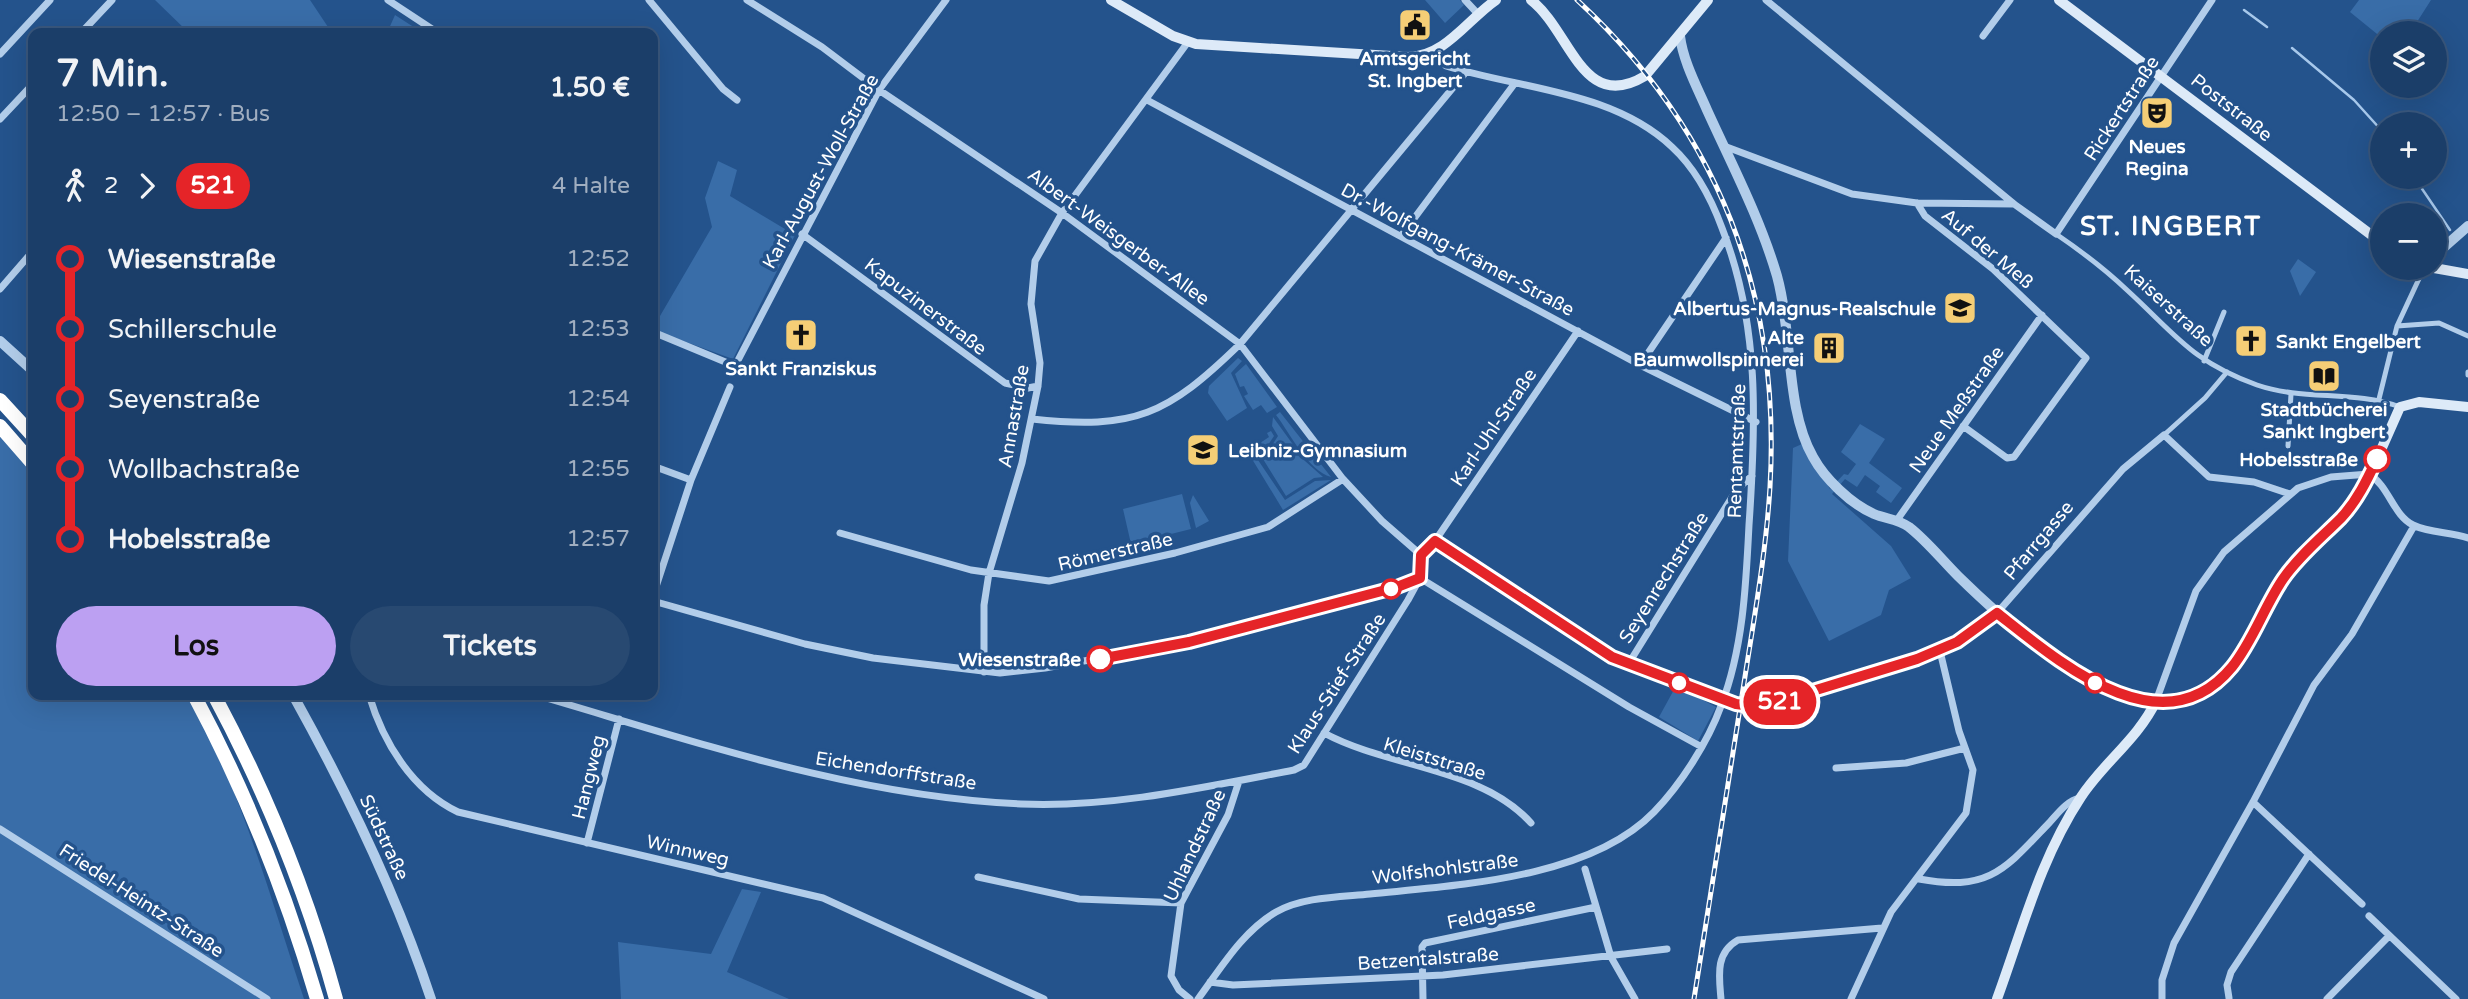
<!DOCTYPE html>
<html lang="de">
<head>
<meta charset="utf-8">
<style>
	:root { --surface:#1b3e69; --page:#284971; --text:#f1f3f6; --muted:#a0aec0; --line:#39577d; --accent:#bca0f2 }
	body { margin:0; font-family:"Varela Round",sans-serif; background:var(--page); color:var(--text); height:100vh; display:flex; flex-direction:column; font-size:26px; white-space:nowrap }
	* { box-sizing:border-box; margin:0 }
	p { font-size:23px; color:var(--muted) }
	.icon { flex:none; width:38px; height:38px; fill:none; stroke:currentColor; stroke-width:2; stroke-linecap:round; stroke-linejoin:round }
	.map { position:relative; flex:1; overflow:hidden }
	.panel { position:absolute; left:28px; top:28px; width:630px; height:672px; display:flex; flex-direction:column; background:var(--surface); border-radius:14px; box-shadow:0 7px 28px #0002,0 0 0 2px var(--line) }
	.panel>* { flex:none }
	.badge { padding:0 14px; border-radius:23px; font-size:24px; line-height:46px }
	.buttons { position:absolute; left:2370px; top:21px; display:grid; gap:14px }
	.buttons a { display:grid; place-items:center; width:77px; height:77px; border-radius:50%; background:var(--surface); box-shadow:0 7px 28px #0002,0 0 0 2px var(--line); font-size:35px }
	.map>.badge { position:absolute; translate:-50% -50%; box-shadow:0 0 0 4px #fff }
	.legs { display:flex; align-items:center; gap:10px; height:77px; padding:0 28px; font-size:23px }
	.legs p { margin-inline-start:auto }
	.overview { display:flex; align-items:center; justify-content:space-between; height:119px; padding:0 28px }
	h1 { font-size:38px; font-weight:700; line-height:52px }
	.cta { display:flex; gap:14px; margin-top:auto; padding:14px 28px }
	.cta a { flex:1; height:80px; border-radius:42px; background:var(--accent); color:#111; font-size:28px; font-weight:700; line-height:80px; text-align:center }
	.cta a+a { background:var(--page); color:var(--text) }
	ul { padding:0 28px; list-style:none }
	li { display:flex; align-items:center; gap:24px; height:70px; font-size:26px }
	li i { display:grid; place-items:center; width:10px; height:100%; margin:0 9px; background:currentColor }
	li i::after { content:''; width:18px; height:18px; margin:-9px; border:5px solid; border-radius:50%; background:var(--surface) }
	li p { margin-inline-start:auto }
	li:first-child i { background:linear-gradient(#0000 50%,currentColor 0) }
	li:last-child i { background:linear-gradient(currentColor 50%,#0000 0) }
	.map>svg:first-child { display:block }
</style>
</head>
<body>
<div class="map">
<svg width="2468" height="999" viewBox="0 0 2468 999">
	<rect width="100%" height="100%" fill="#24538c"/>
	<path fill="#396da8" d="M 155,0 L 310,0 L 332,33 L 189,33 Z
		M 1425,0 L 1460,0 L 1464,5 L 1445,23 Z
		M 2359,0 L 2431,0 L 2410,33 L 2382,33 L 2382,38 L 2350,12 Z
		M 395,15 L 423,33 L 387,33 Z
		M 718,161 L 737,170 L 730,196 L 795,235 L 733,359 L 653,330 L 653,313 L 660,316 L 712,227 L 705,198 Z
		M 2298,259 L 2316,272 L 2300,296 L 2290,271 Z
		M 1238,358 L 1242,361 L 1231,373 L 1247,408 L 1227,421 L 1208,393 L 1209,386 Z
		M 1246,364 L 1277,407 L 1267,413 L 1261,405 L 1253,410 L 1244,396 L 1248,394 L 1244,386 L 1240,387 L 1235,374 Z
		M 1280,412 L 1331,477 C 1308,471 1290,433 1276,415 Z
		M 1273,417 L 1305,461 L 1323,477 L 1314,478 L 1286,496 L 1263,459 L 1278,436 L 1272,426 Z
		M 1860,424 L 1885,439 L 1869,463 L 1902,488 L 1891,503 L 1876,492 L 1880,486 L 1865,475 L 1857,487 L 1845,479 L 1832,494 L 1891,546 L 1911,578 L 1889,590 L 1881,615 L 1829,641 L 1788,561 L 1793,448 L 1802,444 L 1830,489 L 1844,474 L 1848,475 L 1856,464 L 1841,452 Z
		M 1271,431 L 1274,436 L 1258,460 L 1285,500 L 1315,481 L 1331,480 L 1283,510 L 1252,459 L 1255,457 L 1251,449 L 1269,437 L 1267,433 Z
		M 0,433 L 33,471 L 33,695 L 188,695 C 241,788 270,897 304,999 L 0,999 Z
		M 1182,494 L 1191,529 L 1131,544 L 1123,509 Z
		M 1193,495 L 1209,521 L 1196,528 L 1190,503 Z
		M 1676,686 L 1716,707 L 1698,741 L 1659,717 Z
		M 742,889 L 761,892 L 727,972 L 789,999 L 621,999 L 618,942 L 711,954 Z"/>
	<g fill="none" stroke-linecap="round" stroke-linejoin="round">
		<path stroke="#a7c8eb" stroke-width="2.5" d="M 2244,10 L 2267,27
			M 2292,48 L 2354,100 L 2382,131
			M 2414,177 L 2450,230"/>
		<path stroke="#456d9d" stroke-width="10" stroke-dasharray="10 5" stroke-linecap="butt" d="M 2209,687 L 2233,665 L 2272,595"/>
		<path stroke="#b2cdea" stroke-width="5" d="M 2056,234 C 2081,251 2106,270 2128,291 C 2175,334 2192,362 2257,385 C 2304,401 2354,390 2400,407
			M 2397,326 L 2439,323 L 2468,336
			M 2204,361 L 2224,312
			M 2468,372 L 2468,375
			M 2379,399 L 2397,326 L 2424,268
			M 2164,435 L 2205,398 L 2227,372
			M 2288,446 L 2291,394"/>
		<path stroke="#b2cdea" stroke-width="7" d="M 388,0 L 438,33
			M 649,0 L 723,89 L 737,100
			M 747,0 L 822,47 L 879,90 L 1062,213 L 1240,344 L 1343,479 L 1382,521 L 1421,555
			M 1465,0 L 1478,14
			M 1766,0 L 2014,204 L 2056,234 L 2212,0
			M 81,33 L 112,0
			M 1983,36 L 2010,0
			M 0,54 L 50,0
			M 1147,100 L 1640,365 L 1756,422
			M 0,119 L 33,84
			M 1724,146 L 1852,194 L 1917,203 L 2014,204
			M 1917,203 L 1925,216 L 1993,269 L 2086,358 L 2014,457 L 2007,458 L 1963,426
			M 802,234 L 1005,383 L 1028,388 L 1038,386
			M 1401,236 L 1515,83
			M 0,289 L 33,251
			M 653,332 L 735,366 L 879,90 L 946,0
			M 1640,365 L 1726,238
			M 1032,419 C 1135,430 1167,415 1240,344 L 1466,72
			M 653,466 L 691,480 L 653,596
			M 691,480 L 730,387
			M 1897,520 L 2042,315
			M 840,533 L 971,570 L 1049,581 L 1175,553 L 1268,527 L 1343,479
			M 1435,541 L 1612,657 L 1723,700 L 1763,706 L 1917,659 L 1969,635 L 1997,613 L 2123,469 L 2164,435 L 2209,477 L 2254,482 L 2290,494
			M 1421,555 L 1435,541 L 1578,331
			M 1420,578 L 1629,707 L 1700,746
			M 653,601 L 805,644 L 873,658 L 1000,673 L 1045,668 L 1189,642 L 1397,587 L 1419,578
			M 1629,663 L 1737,489 L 1752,476
			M 984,672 L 984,605 L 989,573 L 1022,463 L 1038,386 L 1040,363 L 1031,304 L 1035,261 L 1062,213 L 1188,42
			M 369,695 C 383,742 412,790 458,812 L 823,898 L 1044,999
			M 536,695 C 694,741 855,797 1021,804 C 1112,808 1205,787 1294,770 L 1304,765 L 1408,600 L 1420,578 L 1421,555
			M 2156,701 L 2196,591 L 2224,552 L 2298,488 L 2331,477 L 2369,474 C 2389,486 2393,515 2413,525 C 2429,533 2451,532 2468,538
			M 1324,733 C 1389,768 1481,767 1531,823
			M 1836,768 L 1906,763 L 1965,748
			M 2253,802 L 2362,904
			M 0,829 L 267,999
			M 587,843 L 619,719
			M 1585,869 L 1611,957 L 1635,999
			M 978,877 L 1079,899 L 1181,903
			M 1919,879 C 1990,892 2005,869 2050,822 C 2059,812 2067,801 2080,798
			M 2369,916 L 2456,999
			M 1210,982 L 1233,985 L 1443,975 L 1667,949
			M 2229,998 L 2227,985 L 2231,972 L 2309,854
			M 1190,999 L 1179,990 L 1171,976 L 1181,903 L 1228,815 L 1239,781
			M 1198,999 C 1221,968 1242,932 1276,912 C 1302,897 1340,897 1370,894 C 1457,885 1589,879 1654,812 C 1681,784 1708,742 1721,706 C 1743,649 1746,586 1749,525 C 1756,423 1760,325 1722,228 C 1711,198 1696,169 1672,147 C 1613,91 1521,89 1446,66 L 1429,54
			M 1423,999 L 1422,947 L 1425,943 L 1596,907
			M 1721,999 C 1719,976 1715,953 1738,940 L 1882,928
			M 1851,999 L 1891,912 L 1966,813 L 1973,770 L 1959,731 L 1940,651
			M 2162,999 L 2162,980 L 2174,943 L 2253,802 L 2314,685 L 2352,634 L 2414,526
			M 2327,999 L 2389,936"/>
		<path stroke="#b2cdea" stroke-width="10" d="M 1680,36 C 1683,61 1697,87 1707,110 C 1732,165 1760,218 1777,276 C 1793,334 1785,408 1813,457 C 1825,479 1851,504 1874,514 C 1886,519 1898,519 1909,527 C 1927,541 1942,560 1958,576 C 2003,620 2091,700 2156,701
			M 2434,256 L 2468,226
			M 0,341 L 33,371
			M 293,695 C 347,792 396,893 431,999"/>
		<path stroke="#ddeaf8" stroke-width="10" d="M 1111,0 L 1173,36 L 1196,44 L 1408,57 C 1445,57 1468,19 1496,0
			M 1531,0 C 1571,31 1582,114 1645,76 L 1708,0
			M 2059,0 L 2382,243
			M 2434,268 L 2468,274
			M 2272,595 L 2301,556 L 2351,505 L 2377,459 L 2400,407 L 2419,402 L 2468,407
			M 1997,999 C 2022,931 2040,859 2081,797 C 2103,763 2138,739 2156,701 L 2181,699 L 2209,687"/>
		<path stroke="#fff" stroke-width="14" d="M 0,400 L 33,436
			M 0,426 L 33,464
			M 194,695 C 246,792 286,893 317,999
			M 214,695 C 266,792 307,893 336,999"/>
		<defs>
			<path id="rail" d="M 1577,0 C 1719,131 1781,295 1770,487 C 1766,553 1754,618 1744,683 C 1727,788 1711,894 1694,999"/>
		</defs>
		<use href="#rail" stroke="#fff" stroke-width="5"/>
		<use href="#rail" stroke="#24538c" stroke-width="2.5" stroke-dasharray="8" stroke-linecap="butt"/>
	</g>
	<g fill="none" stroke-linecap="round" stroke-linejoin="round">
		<defs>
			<path id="line-1" d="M 1100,659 L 1189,642 L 1397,587 L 1420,578 L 1421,555 L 1435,541 L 1612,657 L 1736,704 L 1751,706 L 1777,702 L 1917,659 L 1957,642 L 1997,613 C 2058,661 2162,752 2232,667 C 2253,641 2264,607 2283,579 C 2299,556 2321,538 2341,518 C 2357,501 2367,480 2377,459"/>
		</defs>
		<use href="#line-1" stroke="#fff" stroke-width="16"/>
		<use href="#line-1" stroke="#e52428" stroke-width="10"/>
	</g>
	<defs>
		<symbol id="civic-square" viewBox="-11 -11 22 22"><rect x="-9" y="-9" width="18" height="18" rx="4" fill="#f5ce76" stroke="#24538c"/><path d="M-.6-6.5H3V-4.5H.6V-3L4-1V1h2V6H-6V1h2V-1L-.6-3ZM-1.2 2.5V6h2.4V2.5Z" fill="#111"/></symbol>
		<symbol id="theatre-square" viewBox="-11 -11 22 22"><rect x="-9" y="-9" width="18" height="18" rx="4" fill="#f5ce76" stroke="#24538c"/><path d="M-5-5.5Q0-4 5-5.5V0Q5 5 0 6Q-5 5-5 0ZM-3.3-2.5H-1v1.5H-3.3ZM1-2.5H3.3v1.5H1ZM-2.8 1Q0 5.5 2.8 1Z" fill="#111"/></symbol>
		<symbol id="school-square" viewBox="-11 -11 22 22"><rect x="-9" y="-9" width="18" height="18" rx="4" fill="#f5ce76" stroke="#24538c"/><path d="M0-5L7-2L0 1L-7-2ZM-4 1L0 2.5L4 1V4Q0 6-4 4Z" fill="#111"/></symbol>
		<symbol id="church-square" viewBox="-11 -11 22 22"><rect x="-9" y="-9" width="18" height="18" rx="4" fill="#f5ce76" stroke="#24538c"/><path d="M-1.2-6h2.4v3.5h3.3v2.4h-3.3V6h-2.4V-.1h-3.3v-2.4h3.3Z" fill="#111"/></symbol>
		<symbol id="building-square" viewBox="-11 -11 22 22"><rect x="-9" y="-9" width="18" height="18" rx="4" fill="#f5ce76" stroke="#24538c"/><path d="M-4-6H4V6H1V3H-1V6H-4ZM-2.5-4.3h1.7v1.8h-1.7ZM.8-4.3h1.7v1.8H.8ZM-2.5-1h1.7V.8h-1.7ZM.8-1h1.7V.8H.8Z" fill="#111"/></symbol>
		<symbol id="library-square" viewBox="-11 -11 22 22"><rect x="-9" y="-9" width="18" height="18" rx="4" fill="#f5ce76" stroke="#24538c"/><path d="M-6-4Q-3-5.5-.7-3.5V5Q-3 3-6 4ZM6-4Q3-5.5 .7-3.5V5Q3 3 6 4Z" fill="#111"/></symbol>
	</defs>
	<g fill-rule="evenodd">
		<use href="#civic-square" x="1396" y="6" width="38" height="38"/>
		<use href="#theatre-square" x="2138" y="94" width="38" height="38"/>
		<use href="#school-square" x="1941" y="289" width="38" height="38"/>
		<use href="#church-square" x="782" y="316" width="38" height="38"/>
		<use href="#church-square" x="2232" y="322" width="38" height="38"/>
		<use href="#building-square" x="1810" y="329" width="38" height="38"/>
		<use href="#library-square" x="2305" y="357" width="38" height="38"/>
		<use href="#school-square" x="1184" y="431" width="38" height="38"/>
	</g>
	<g fill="#fff" stroke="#e52428" stroke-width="3.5">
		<circle cx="2377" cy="459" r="12"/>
		<circle cx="1391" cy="589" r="9"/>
		<circle cx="1100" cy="659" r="12"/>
		<circle cx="1679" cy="683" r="9"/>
		<circle cx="2095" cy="683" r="9"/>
	</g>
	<g text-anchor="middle" stroke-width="7" stroke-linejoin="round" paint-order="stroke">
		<g font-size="19" font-weight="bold" fill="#fff" stroke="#24538c">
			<text x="1415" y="65">Amtsgericht<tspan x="1415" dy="22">St. Ingbert</tspan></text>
			<text x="2157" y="153">Neues<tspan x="2157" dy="22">Regina</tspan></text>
			<text x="1936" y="315" text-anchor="end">Albertus-Magnus-Realschule</text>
			<text x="1804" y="344" text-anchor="end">Alte<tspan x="1804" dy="22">Baumwollspinnerei</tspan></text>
			<text x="2276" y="348" text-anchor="start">Sankt Engelbert</text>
			<text x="801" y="375">Sankt Franziskus</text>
			<text x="2324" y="416">Stadtbücherei<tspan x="2324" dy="22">Sankt Ingbert</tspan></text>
			<text x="1228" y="457" text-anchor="start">Leibniz-Gymnasium</text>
		</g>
		<g font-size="19" fill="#fff" stroke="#24538c">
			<text transform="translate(2232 107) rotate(38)" y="7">Poststraße</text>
			<text transform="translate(2121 108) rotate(-57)" y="7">Rickertstraße</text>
			<text transform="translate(820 171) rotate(-61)" y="7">Karl-August-Woll-Straße</text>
			<text transform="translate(1119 236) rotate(36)" y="7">Albert-Weisgerber-Allee</text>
			<text transform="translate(1988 248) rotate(40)" y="7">Auf der Meß</text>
			<text transform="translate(1458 249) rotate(28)" y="7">Dr.-Wolfgang-Krämer-Straße</text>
			<text transform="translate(2169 305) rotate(42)" y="7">Kaiserstraße</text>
			<text transform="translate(926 306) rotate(37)" y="7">Kapuzinerstraße</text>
			<text transform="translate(1956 409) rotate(-55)" y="7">Neue Meßstraße</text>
			<text transform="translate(1013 416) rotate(-80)" y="7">Annastraße</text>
			<text transform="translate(1493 427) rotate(-56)" y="7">Karl-Uhl-Straße</text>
			<text transform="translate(1736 451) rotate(-88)" y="7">Rentamtstraße</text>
			<text transform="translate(2038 540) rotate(-50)" y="7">Pfarrgasse</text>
			<text transform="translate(1115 551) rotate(-13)" y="7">Römerstraße</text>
			<text transform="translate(1663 577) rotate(-58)" y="7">Seyenrechstraße</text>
			<text transform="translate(1336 683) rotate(-57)" y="7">Klaus-Stief-Straße</text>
			<text transform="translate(1435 758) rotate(17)" y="7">Kleiststraße</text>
			<text transform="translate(896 770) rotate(9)" y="7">Eichendorffstraße</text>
			<text transform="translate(588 777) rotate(-76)" y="7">Hangweg</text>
			<text transform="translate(385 837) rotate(65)" y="7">Südstraße</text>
			<text transform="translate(1194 845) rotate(-65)" y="7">Uhlandstraße</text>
			<text transform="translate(688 850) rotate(13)" y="7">Winnweg</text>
			<text transform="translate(1445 868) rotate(-7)" y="7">Wolfshohlstraße</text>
			<text transform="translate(142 900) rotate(33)" y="7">Friedel-Heintz-Straße</text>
			<text transform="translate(1491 913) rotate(-12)" y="7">Feldgasse</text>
			<text transform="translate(1428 958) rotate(-4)" y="7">Betzentalstraße</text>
		</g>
		<g font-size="19" font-weight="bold" fill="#fff" stroke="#24538c" text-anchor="end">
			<text x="2358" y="466">Hobelsstraße</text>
			<text x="1081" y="666">Wiesenstraße</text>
		</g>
		<g font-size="26" font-weight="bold" letter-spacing="2" fill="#fff" stroke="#24538c">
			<text x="2171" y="235">ST. INGBERT</text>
		</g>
	</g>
</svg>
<div class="buttons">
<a><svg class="icon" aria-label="layers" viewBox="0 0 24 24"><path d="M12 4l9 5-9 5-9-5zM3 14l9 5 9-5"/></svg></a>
<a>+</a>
<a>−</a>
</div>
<b class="badge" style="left:1780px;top:702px;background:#e52428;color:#fff">521</b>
<section class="panel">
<div class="overview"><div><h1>7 Min.</h1><p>12:50 – 12:57 · Bus</p></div><b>1.50 €</b></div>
<div class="legs"><svg class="icon" aria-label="walk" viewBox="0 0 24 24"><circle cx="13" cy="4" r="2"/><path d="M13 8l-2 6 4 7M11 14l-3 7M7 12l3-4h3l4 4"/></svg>2<svg class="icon" aria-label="forward" viewBox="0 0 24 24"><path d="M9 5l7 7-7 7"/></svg><b class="badge" style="background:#e52428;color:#fff">521</b><p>4 Halte</p></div>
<ul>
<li><i style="color:#e52428"></i><b>Wiesenstraße</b><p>12:52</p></li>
<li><i style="color:#e52428"></i><span>Schillerschule</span><p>12:53</p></li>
<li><i style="color:#e52428"></i><span>Seyenstraße</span><p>12:54</p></li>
<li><i style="color:#e52428"></i><span>Wollbachstraße</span><p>12:55</p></li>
<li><i style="color:#e52428"></i><b>Hobelsstraße</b><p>12:57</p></li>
</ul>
<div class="cta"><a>Los</a><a>Tickets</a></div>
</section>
</div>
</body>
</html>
